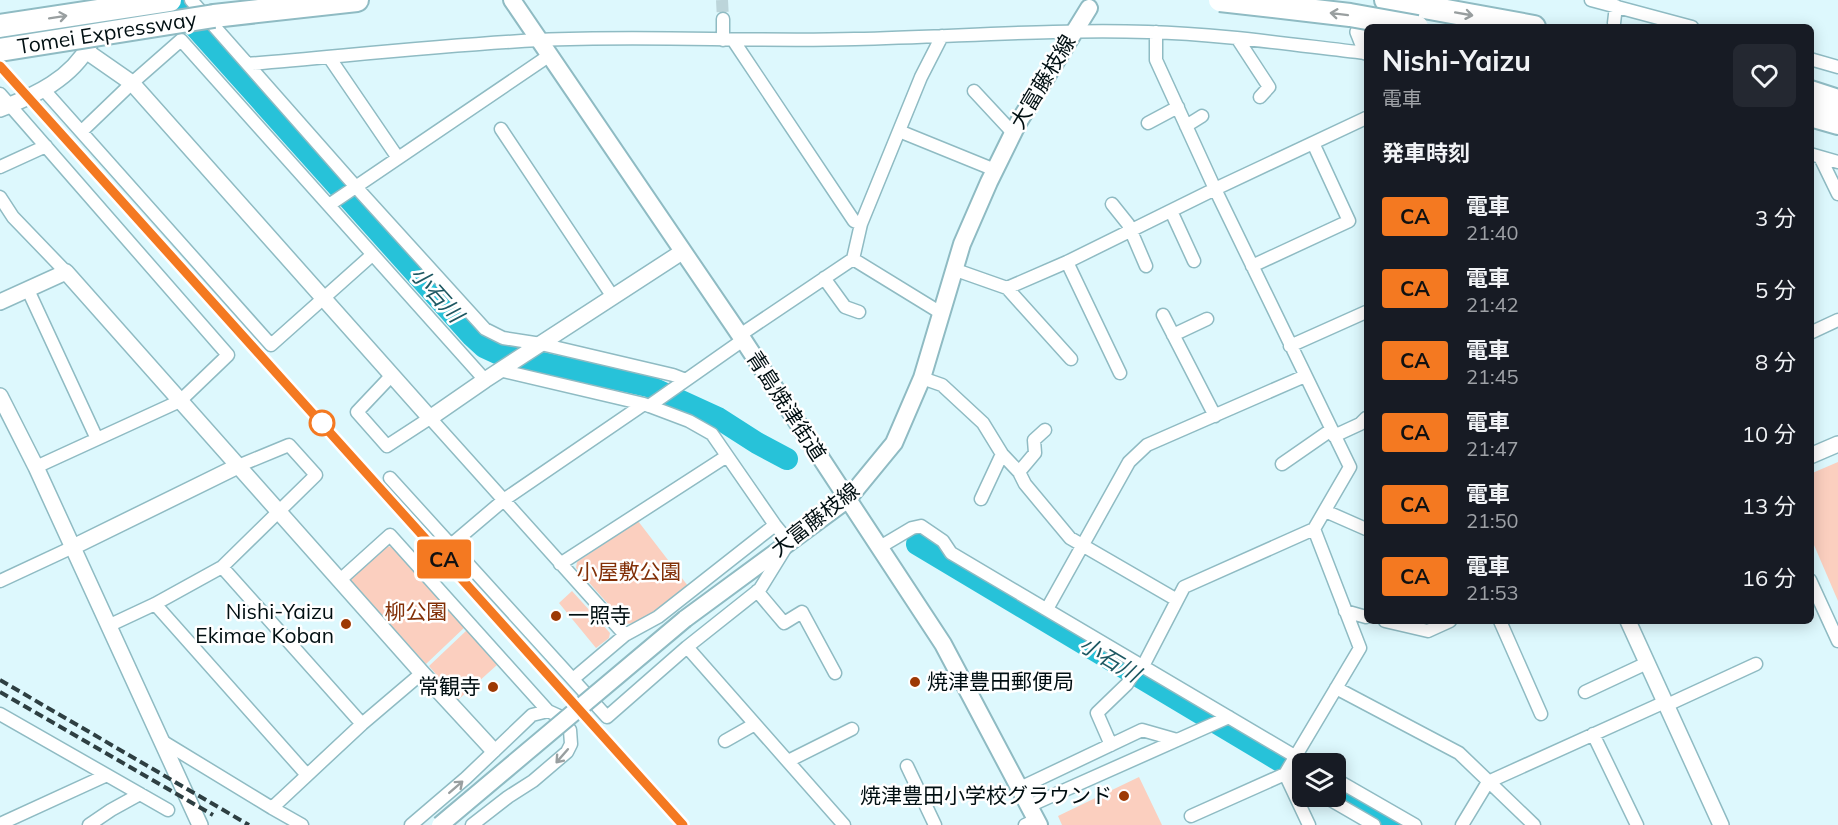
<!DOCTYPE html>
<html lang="ja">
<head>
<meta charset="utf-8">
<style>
	:root { --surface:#171b24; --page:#242831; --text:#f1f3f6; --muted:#9ea1a6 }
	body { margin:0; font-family:Mulish,"Noto Sans JP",sans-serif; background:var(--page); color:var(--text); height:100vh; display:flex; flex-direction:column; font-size:22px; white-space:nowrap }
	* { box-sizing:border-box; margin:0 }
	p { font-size:20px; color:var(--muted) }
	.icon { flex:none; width:33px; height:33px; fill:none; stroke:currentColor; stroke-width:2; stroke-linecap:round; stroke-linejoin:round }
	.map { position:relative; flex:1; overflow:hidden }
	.drawer { position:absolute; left:1364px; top:24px; width:450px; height:600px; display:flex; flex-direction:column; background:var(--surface); border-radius:9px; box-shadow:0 3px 15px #0003 }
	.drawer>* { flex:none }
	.badge { padding:0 12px; border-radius:4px; font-size:21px; line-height:39px }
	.tools { position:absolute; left:1292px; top:753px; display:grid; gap:12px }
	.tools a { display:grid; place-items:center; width:54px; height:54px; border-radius:9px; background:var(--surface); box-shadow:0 3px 15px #0003; font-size:30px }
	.map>.badge { position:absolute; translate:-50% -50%; box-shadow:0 0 0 3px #fff }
	h2 { padding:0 18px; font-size:22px; line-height:54px }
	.round { display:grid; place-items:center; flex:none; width:63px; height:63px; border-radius:9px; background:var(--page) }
	.overview { display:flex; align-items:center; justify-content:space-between; height:102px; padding:0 18px }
	h1 { font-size:28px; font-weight:700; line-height:45px }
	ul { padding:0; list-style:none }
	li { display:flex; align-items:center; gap:18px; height:72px; padding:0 18px }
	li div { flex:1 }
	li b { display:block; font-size:22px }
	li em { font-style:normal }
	li .badge { min-width:66px; font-weight:700; text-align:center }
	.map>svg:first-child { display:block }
</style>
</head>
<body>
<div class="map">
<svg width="1838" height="825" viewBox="0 0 1838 825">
	<rect width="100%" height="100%" fill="#ddf8fd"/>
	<path fill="#fbcfbf" d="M 1838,462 L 1838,601 L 1811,538 L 1810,474 Z
		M 638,521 L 688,586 C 670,601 650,622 626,624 L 576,568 L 577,562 Z
		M 386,546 L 393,547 L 466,626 L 426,664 L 351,581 L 353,574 Z
		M 572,591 L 610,633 L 609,638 L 596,648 L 559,603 Z
		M 467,630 L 497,665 L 458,700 L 429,666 Z
		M 1139,777 L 1162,825 L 1062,825 L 1058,816 Z"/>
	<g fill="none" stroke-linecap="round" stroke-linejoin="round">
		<path stroke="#27c2d9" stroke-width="22" d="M 171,0 L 472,336 L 484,347 L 497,353 L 648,386 L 718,418 L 757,443 L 787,459
			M 917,544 L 1302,774
			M 1335,793 L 1390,825"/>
		<path stroke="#bcd5da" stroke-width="12" stroke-dasharray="12 6" stroke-linecap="butt" d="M 722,0 L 723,19"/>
		<defs>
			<path id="minor" d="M 191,0 L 356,187 L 485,329 L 503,338 L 541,344 L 673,375 L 686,380
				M 1591,0 L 1692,27
				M 723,19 L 723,40
				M 1614,23 L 1616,6
				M 1156,32 L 1156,60 L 1215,189 L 1350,467 L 1314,529 L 1360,648 L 1285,774 L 1309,825
				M 1237,38 L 1269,87 L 1260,97
				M 733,40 L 854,221 L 861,224
				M 329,57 L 398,158
				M 1810,59 L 1838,67
				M 248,64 C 345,56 442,45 540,40 C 645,35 750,42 855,39 C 953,37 1050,29 1148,32 C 1221,34 1294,45 1366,53
				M 44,90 L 271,345 L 372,255
				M 974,91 L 1013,133
				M 0,94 L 228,355 L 180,401 L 36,467
				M 1148,123 L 1178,107
				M 1186,126 L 1202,116
				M 501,129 L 613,297
				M 82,131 L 132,83 L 181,40 L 485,380
				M 899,131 L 995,170
				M 1810,154 L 1838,162
				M 1820,157 L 1838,194
				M 0,167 L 46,146
				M 0,197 L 13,217 L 66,272
				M 1112,204 L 1128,224 L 1146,266
				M 329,205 L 550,55
				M 1171,211 L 1194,261
				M 1067,262 L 1120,373
				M 1252,266 L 1349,221 L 1313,143
				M 953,269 L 1007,288 L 1067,262 L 1215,189 L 1366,118
				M 824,278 L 845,307 L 859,312
				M 1007,288 L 1071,359
				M 28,290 L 97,439
				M 941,313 L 853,259 L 861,224 L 921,77 L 942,36
				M 1163,315 L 1215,416
				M 1810,333 L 1838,320
				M 740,335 L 853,259
				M 1173,335 L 1207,319
				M 1290,346 L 1366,312
				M 499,370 L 644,404
				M 392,375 L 357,412 L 387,446 L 430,418 L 625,635
				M 922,378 L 942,385 L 983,423 L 1002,454 L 1019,472 L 1025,484 L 1070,538 L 1177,600
				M 649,406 L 743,340
				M 1334,436 L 1360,424 L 1366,418
				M 1282,464 L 1331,430
				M 1019,472 L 1035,453 L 1034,440 L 1045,430
				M 390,478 L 607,717 L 687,647 L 760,589 L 789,542 L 775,525 L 712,434 L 689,421 L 644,404 L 505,499 L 452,544
				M 981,499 L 1002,454
				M 1325,511 L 1366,529
				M 880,547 L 912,528 L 921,526 L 943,541 L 951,553 L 1308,764
				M 560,564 L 727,456
				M 222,567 L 362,724
				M 340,580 L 390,535 L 548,711
				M 1810,580 L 1838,641
				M 0,581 L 73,547
				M 757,591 L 784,623 L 802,612 L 835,673
				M 155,604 L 307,775
				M 1047,609 L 1129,462 L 1147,445 L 1305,376
				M 1345,611 L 1366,617
				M 1385,621 L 1428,631 L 1450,621
				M 1500,621 L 1541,714
				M 108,626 L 155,604 L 222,567 L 316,475 L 289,445 L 238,466
				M 687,647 L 844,825
				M 1143,666 L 1184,587 L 1314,529
				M 573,679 L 625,635 L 658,617 L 775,525
				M 1336,688 L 1459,753 L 1534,825
				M 1585,692 L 1647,663
				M 1667,705 L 1756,664
				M 0,714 L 168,810
				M 1593,734 L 1637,825
				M 162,741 L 272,808 L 362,724 L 422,673
				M 725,741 L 755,724
				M 1111,745 L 1097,713 L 1127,684 L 1139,664
				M 788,761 L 852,729
				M 907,766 L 935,825
				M 1335,779 L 1415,825
				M 1020,788 L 1142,730 L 1177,740
				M 1324,796 L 1374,825
				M 1029,806 L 1229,717
				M 272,808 L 302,825
				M 1191,816 L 1285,774 L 1302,784
				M 0,824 L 107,775
				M 89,825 L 111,810 L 140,794
				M 411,825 L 466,778 L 532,715 L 548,711 L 559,716 L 570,730 L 571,744 L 567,752 L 533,781 L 508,797 L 472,825
				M 1025,825 L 1036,820
				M 1462,825 L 1488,782 L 1665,702"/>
			<path id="tertiary" d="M 1358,32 L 1366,52
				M 86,51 L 132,83 L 430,418 L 485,380 L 682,252
				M 0,109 C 36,95 71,79 90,44
				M 0,302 L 66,272 L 422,673 L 493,750
				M 0,396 L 36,467 L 200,825
				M 1810,456 L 1838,444
				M 73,547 L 238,466
				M 1628,621 L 1721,825"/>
			<path id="secondary" d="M 512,0 L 740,335 L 943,644 L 1039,825
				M 685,619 L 848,499 L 894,443 L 922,378 L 962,244 L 989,182 L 1018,123 L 1089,8"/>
			<path id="motorway" d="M 1386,0 L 1534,27
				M 214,16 L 357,0
				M 1810,92 L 1838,101
				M 1810,115 L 1838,123"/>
		</defs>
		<use href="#minor" stroke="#8fbbc3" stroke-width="15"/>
		<use href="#tertiary" stroke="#8fbbc3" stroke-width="18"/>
		<use href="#secondary" stroke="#8fbbc3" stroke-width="20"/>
		<use href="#motorway" stroke="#8fbbc3" stroke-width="26"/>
		<use href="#minor" stroke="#fff" stroke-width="12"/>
		<use href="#tertiary" stroke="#fff" stroke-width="15"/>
		<use href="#secondary" stroke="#fff" stroke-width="16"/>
		<use href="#motorway" stroke="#fff" stroke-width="22"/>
		<path stroke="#2e3f42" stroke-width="4" stroke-dasharray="9 4.5" stroke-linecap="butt" d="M 0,66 L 683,825
			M 0,680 L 249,825
			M 0,692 L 213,815"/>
		<defs>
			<path id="secondary-bridge" d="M 440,825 L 685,619"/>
			<path id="motorway-bridge" d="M 1220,0 L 1350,15 L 1417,27
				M 0,26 L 170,0
				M 0,50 L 214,16"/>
		</defs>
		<use href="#secondary-bridge" stroke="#8fbbc3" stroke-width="20" stroke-linecap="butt"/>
		<use href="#motorway-bridge" stroke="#8fbbc3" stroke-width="26" stroke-linecap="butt"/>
		<use href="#secondary-bridge" stroke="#fff" stroke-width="16"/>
		<use href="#motorway-bridge" stroke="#fff" stroke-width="22"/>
	</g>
	<defs><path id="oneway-shaft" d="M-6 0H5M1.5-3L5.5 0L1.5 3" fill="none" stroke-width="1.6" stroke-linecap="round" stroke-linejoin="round" transform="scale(1.5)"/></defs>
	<g stroke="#999fa0">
		<use href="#oneway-shaft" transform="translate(1339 14) rotate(-173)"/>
		<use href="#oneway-shaft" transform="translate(1464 14) rotate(10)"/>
		<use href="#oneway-shaft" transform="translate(58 17) rotate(-9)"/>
		<use href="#oneway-shaft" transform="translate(562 756) rotate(131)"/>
		<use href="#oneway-shaft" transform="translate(456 787) rotate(-41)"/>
	</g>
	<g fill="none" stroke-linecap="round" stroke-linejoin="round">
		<defs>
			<path id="line" d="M 0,66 L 683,825"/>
		</defs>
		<use href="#line" stroke="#fff" stroke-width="14"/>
		<use href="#line" stroke="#f47921" stroke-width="9"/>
	</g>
	<circle fill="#fff" stroke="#f47921" stroke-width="3" cx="322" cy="423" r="12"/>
	<g fill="#9d3904" stroke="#fff" stroke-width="2">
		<circle cx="556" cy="616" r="6"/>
		<circle cx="346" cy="624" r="6"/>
		<circle cx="915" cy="682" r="6"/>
		<circle cx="493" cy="687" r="6"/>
		<circle cx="1124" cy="796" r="6"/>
	</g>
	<g text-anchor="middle" stroke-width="5" stroke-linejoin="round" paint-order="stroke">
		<g font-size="21" fill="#010f12" stroke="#fff">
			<text transform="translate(107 33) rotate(-9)" y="7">Tomei Expressway</text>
			<text transform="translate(1043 82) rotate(-59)" y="7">大富藤枝線</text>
			<text transform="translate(786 406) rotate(57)" y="7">青島焼津街道</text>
			<text transform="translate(815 520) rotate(-38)" y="7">大富藤枝線</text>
		</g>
		<g font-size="21" fill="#823008" stroke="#fff">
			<text x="629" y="579">小屋敷公園</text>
			<text x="416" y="619">柳公園</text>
		</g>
		<g font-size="21" fill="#010f12" stroke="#fff" text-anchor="end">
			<text x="334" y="619">Nishi-Yaizu<tspan x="334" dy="24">Ekimae Koban</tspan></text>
			<text x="568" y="623" text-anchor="start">一照寺</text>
			<text x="927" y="689" text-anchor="start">焼津豊田郵便局</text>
			<text x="481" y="694">常観寺</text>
			<text x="1112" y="803">焼津豊田小学校グラウンド</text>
		</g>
		<g font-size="22" font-style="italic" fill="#1e5963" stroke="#fff">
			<text transform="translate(437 294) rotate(48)" y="8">小石川</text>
			<text transform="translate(1110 659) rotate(31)" y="8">小石川</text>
		</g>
	</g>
</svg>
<div class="tools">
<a><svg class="icon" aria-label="layers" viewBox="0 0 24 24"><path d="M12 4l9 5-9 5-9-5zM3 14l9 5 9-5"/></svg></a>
</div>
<b class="badge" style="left:444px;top:559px;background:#f47921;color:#111">CA</b>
<section class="drawer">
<div class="overview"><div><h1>Nishi-Yaizu</h1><p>電車</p></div><a class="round"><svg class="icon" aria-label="heart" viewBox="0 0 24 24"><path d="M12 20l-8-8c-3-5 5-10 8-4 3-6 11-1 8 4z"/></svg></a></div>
<h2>発車時刻</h2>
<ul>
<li><span class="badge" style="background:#f47921;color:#111">CA</span><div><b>電車</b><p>21:40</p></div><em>3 分</em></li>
<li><span class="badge" style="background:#f47921;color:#111">CA</span><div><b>電車</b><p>21:42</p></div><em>5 分</em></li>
<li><span class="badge" style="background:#f47921;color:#111">CA</span><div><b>電車</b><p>21:45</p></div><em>8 分</em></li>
<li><span class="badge" style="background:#f47921;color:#111">CA</span><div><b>電車</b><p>21:47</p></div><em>10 分</em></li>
<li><span class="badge" style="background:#f47921;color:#111">CA</span><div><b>電車</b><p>21:50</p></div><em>13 分</em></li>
<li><span class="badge" style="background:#f47921;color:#111">CA</span><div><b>電車</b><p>21:53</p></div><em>16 分</em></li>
</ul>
</section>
</div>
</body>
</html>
